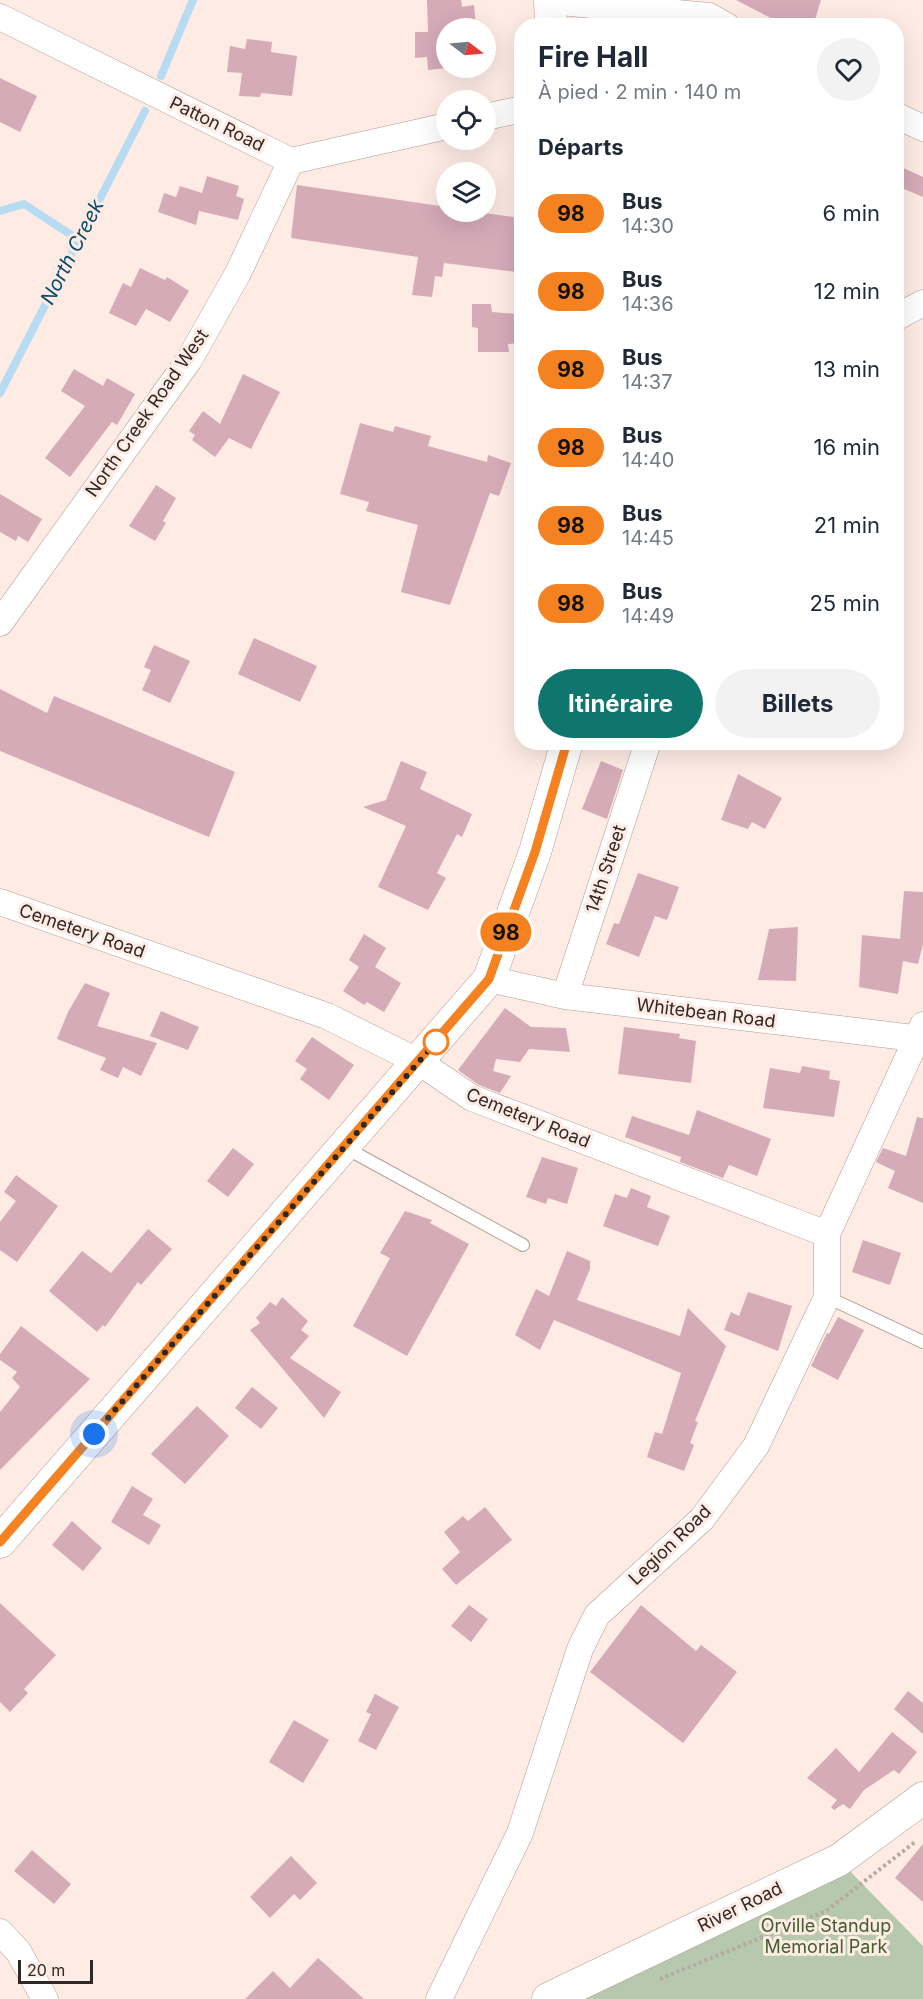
<!DOCTYPE html>
<html lang="fr">
<head>
<meta charset="utf-8">
<style>
	:root { --surface:#fff; --page:#f2f2f3; --text:#1f2937; --muted:#747a83; --accent:#0f766e }
	body { margin:0; font-family:Inter,sans-serif; background:var(--page); color:var(--text); height:100vh; display:flex; flex-direction:column; font-size:22px; white-space:nowrap }
	* { box-sizing:border-box; margin:0 }
	p { font-size:20px; color:var(--muted) }
	.icon { flex:none; width:33px; height:33px; fill:none; stroke:currentColor; stroke-width:2; stroke-linecap:round; stroke-linejoin:round }
	.map { position:relative; flex:1; overflow:hidden }
	.sheet { position:absolute; left:514px; top:18px; width:390px; height:732px; display:flex; flex-direction:column; background:var(--surface); border-radius:24px; box-shadow:0 6px 24px #0002 }
	.sheet>* { flex:none }
	.badge { padding:0 12px; border-radius:20px; font-size:21px; line-height:39px }
	.needle { width:39px; rotate:106deg }
	.buttons { position:absolute; left:436px; top:18px; display:grid; gap:12px }
	.buttons a { display:grid; place-items:center; width:60px; height:60px; border-radius:50%; background:var(--surface); box-shadow:0 6px 24px #0002; font-size:30px }
	.scale { position:absolute; left:18px; bottom:15px; width:75px; box-sizing:border-box; padding-left:6px; border:3px solid #302825; border-top:0; font-size:16px; line-height:21px; white-space:nowrap; color:#302825; -webkit-text-stroke:4px #fdebe4; paint-order:stroke }
	.you { position:absolute; width:30px; height:30px; margin:-15px; border:4px solid #fff; border-radius:50%; background:#1a73e8; box-shadow:0 0 0 9px #1a73e833 }
	.map>.badge { position:absolute; translate:-50% -50%; box-shadow:0 0 0 3px #fff }
	h2 { padding:0 24px; font-size:22px; line-height:54px }
	.round { display:grid; place-items:center; flex:none; width:63px; height:63px; border-radius:32px; background:var(--page) }
	.overview { display:flex; align-items:center; justify-content:space-between; height:102px; padding:0 24px }
	h1 { font-size:28px; font-weight:700; line-height:45px }
	.primary-button { display:flex; gap:12px; margin-top:auto; padding:12px 24px }
	.primary-button a { flex:1; height:69px; border-radius:36px; background:var(--accent); color:#fff; font-size:24px; font-weight:700; line-height:69px; text-align:center }
	.primary-button a+a { background:var(--page); color:var(--text) }
	ul { padding:0; list-style:none }
	li { display:flex; align-items:center; gap:18px; height:78px; padding:0 24px }
	li div { flex:1 }
	li b { display:block; font-size:22px }
	li em { font-style:normal }
	li .badge { min-width:66px; font-weight:700; text-align:center }
	.map>svg:first-child { display:block }
</style>
</head>
<body>
<div class="map">
<svg width="923" height="1999" viewBox="0 0 923 1999">
	<rect width="100%" height="100%" fill="#fdebe4"/>
	<path fill="#b6c8ad" d="M 839,1860 L 923,1946 L 923,1999 L 548,1999 Z"/>
	<g fill="none" stroke-linecap="round" stroke-linejoin="round">
		<path stroke="#b6dbf3" stroke-width="8" d="M 161,76 L 193,0
			M 0,211 L 24,204 L 79,240
			M 0,393 L 145,111"/>
	</g>
	<path fill="#d5abb8" d="M 427,0 L 461,0 L 462,7 L 474,5 L 476,28 L 447,28 L 447,68 L 428,70 L 427,57 L 415,58 L 415,32 L 428,32 Z
		M 736,0 L 821,0 L 813,26 L 786,26 Z
		M 247,39 L 272,42 L 271,52 L 297,56 L 292,96 L 261,93 L 260,97 L 239,96 L 242,73 L 227,72 L 230,46 L 245,49 Z
		M 0,78 L 37,96 L 20,132 L 0,122 Z
		M 897,165 L 923,177 L 923,197 L 897,186 Z
		M 207,176 L 239,186 L 236,196 L 244,199 L 238,220 L 199,211 L 196,225 L 158,212 L 164,193 L 176,197 L 180,186 L 202,193 Z
		M 297,185 L 447,207 L 447,212 L 477,212 L 522,218 L 517,272 L 444,263 L 442,277 L 435,276 L 432,297 L 412,295 L 418,257 L 291,238 Z
		M 140,268 L 165,280 L 167,277 L 189,291 L 170,322 L 146,309 L 136,326 L 109,313 L 123,283 L 131,287 Z
		M 472,304 L 491,304 L 492,312 L 518,314 L 521,343 L 508,344 L 509,352 L 478,352 L 478,328 L 472,327 Z
		M 74,369 L 103,386 L 107,378 L 135,394 L 117,425 L 112,422 L 70,477 L 45,458 L 85,406 L 61,391 Z
		M 243,374 L 280,392 L 251,449 L 229,438 L 215,457 L 192,440 L 195,435 L 189,431 L 203,411 L 220,424 Z
		M 360,423 L 393,432 L 395,426 L 431,436 L 428,446 L 487,462 L 488,455 L 511,463 L 499,496 L 490,493 L 450,605 L 401,592 L 418,525 L 366,511 L 369,502 L 340,494 Z
		M 156,485 L 176,498 L 163,521 L 166,523 L 155,541 L 129,526 Z
		M 0,494 L 42,519 L 28,542 L 18,536 L 16,541 L 0,532 Z
		M 254,638 L 317,666 L 300,702 L 238,674 Z
		M 154,645 L 190,661 L 170,703 L 142,690 L 151,670 L 144,667 Z
		M 0,689 L 47,713 L 54,696 L 235,772 L 209,837 L 0,751 Z
		M 401,761 L 427,772 L 420,789 L 472,814 L 462,837 L 457,834 L 437,873 L 446,878 L 428,910 L 378,887 L 406,826 L 363,807 L 386,800 Z
		M 601,761 L 623,770 L 607,819 L 582,809 Z
		M 738,774 L 782,798 L 765,829 L 752,822 L 748,829 L 721,820 Z
		M 638,873 L 679,887 L 667,920 L 655,916 L 639,957 L 606,944 L 614,923 L 619,924 Z
		M 904,891 L 923,892 L 923,944 L 918,964 L 903,961 L 898,994 L 859,987 L 862,935 L 900,939 Z
		M 798,927 L 796,981 L 758,980 L 769,929 Z
		M 364,934 L 386,948 L 375,967 L 401,983 L 384,1012 L 367,1002 L 364,1005 L 343,991 L 359,967 L 349,960 Z
		M 85,983 L 110,993 L 97,1026 L 157,1043 L 141,1076 L 123,1067 L 118,1078 L 100,1070 L 106,1058 L 57,1039 L 68,1012 Z
		M 505,1008 L 531,1027 L 566,1028 L 570,1052 L 529,1049 L 520,1062 L 496,1059 L 493,1071 L 511,1076 L 500,1093 L 479,1085 L 458,1070 Z
		M 161,1011 L 199,1027 L 188,1050 L 150,1036 Z
		M 624,1027 L 680,1034 L 679,1038 L 696,1041 L 691,1083 L 618,1074 Z
		M 312,1037 L 354,1065 L 329,1100 L 300,1079 L 307,1069 L 295,1061 Z
		M 802,1066 L 830,1071 L 829,1079 L 840,1081 L 834,1117 L 763,1108 L 770,1068 L 800,1073 Z
		M 697,1110 L 771,1139 L 757,1176 L 729,1165 L 723,1178 L 680,1162 L 681,1157 L 625,1137 L 632,1116 L 689,1135 Z
		M 917,1117 L 923,1118 L 923,1203 L 888,1188 L 895,1171 L 876,1162 L 883,1148 L 906,1156 Z
		M 233,1148 L 254,1164 L 228,1197 L 207,1181 Z
		M 542,1157 L 578,1168 L 567,1204 L 548,1198 L 546,1204 L 526,1197 Z
		M 16,1175 L 58,1206 L 17,1262 L 0,1250 L 0,1222 L 16,1201 L 4,1192 Z
		M 631,1188 L 651,1196 L 647,1207 L 670,1216 L 658,1246 L 603,1226 L 615,1194 L 627,1198 Z
		M 405,1211 L 432,1220 L 430,1223 L 469,1244 L 407,1356 L 353,1326 L 390,1258 L 380,1253 Z
		M 148,1229 L 172,1249 L 141,1285 L 138,1282 L 105,1327 L 103,1325 L 97,1332 L 49,1291 L 82,1251 L 111,1273 Z
		M 863,1240 L 901,1253 L 890,1285 L 852,1272 Z
		M 567,1251 L 590,1261 L 590,1269 L 577,1300 L 680,1336 L 688,1308 L 726,1346 L 695,1421 L 698,1422 L 690,1443 L 694,1445 L 684,1471 L 647,1457 L 655,1432 L 662,1434 L 681,1373 L 554,1320 L 540,1350 L 515,1335 L 536,1289 L 549,1296 Z
		M 748,1292 L 792,1306 L 778,1351 L 724,1330 L 731,1312 L 739,1316 Z
		M 282,1297 L 308,1321 L 301,1330 L 309,1336 L 290,1358 L 341,1392 L 324,1418 L 250,1330 L 260,1323 L 256,1318 L 270,1302 L 276,1306 Z
		M 838,1317 L 864,1330 L 838,1380 L 811,1366 L 827,1333 L 829,1334 Z
		M 21,1326 L 90,1379 L 0,1470 L 0,1412 L 20,1387 L 12,1378 L 17,1372 L 0,1360 L 0,1354 Z
		M 252,1387 L 278,1408 L 261,1429 L 235,1408 Z
		M 197,1406 L 229,1436 L 185,1484 L 151,1454 Z
		M 132,1486 L 153,1499 L 143,1515 L 161,1525 L 149,1545 L 111,1522 Z
		M 485,1507 L 512,1540 L 456,1585 L 442,1569 L 460,1552 L 444,1532 L 463,1516 L 468,1521 Z
		M 72,1521 L 102,1548 L 83,1571 L 52,1545 Z
		M 0,1603 L 56,1655 L 24,1689 L 28,1693 L 10,1712 L 0,1702 Z
		M 469,1605 L 488,1619 L 471,1642 L 451,1626 Z
		M 641,1605 L 696,1651 L 701,1645 L 737,1672 L 683,1743 L 590,1672 Z
		M 908,1691 L 923,1703 L 923,1734 L 894,1709 Z
		M 375,1694 L 399,1707 L 376,1750 L 358,1741 L 371,1714 L 366,1712 Z
		M 294,1720 L 329,1740 L 303,1783 L 269,1762 Z
		M 892,1732 L 917,1752 L 899,1774 L 894,1770 L 864,1790 L 850,1809 L 843,1804 L 834,1810 L 831,1807 L 837,1800 L 807,1778 L 836,1748 L 859,1772 Z
		M 923,1844 L 923,1902 L 895,1878 Z
		M 32,1850 L 71,1884 L 54,1904 L 14,1871 Z
		M 291,1856 L 317,1883 L 300,1900 L 294,1894 L 270,1918 L 250,1897 Z
		M 318,1958 L 364,1999 L 245,1999 L 273,1971 L 290,1988 Z"/>
	<g fill="none" stroke-linecap="round" stroke-linejoin="round">
		<defs>
			<path id="service" d="M 344,1147 L 523,1245
				M 827,1297 L 923,1342"/>
			<path id="minor" d="M 550,1 L 709,16 L 727,26
				M 0,17 L 291,161 L 447,126
				M 897,116 L 923,128
				M 486,117 L 522,109
				M 897,317 L 923,303
				M 0,623 L 189,360 L 238,273 L 291,161
				M 0,902 L 327,1016 L 419,1062 L 472,1098 L 827,1234
				M 489,979 L 565,996 L 923,1039
				M 565,996 L 648,742
				M 0,1932 L 18,1951 L 45,1999
				M 439,1999 L 520,1833 L 580,1649 L 597,1615 L 702,1519 L 756,1446 L 827,1297 L 827,1234 L 923,1025"/>
			<path id="tertiary" d="M 550,0 L 551,26
				M 0,1542 L 489,979 L 535,852 L 567,742
				M 548,1999 L 839,1860 L 923,1798"/>
		</defs>
		<use href="#service" stroke="#b09c93" stroke-width="14"/>
		<use href="#minor" stroke="#b09c93" stroke-width="27"/>
		<use href="#tertiary" stroke="#b09c93" stroke-width="33"/>
		<path stroke="#b7a9a3" stroke-width="4" stroke-dasharray="3 3" stroke-linecap="butt" d="M 660,1979 L 826,1911 L 915,1842"/>
		<use href="#service" stroke="#fff" stroke-width="12"/>
		<use href="#minor" stroke="#fff" stroke-width="26"/>
		<use href="#tertiary" stroke="#fff" stroke-width="32"/>
	</g>
	<g fill="none" stroke-linecap="round" stroke-linejoin="round">
		<defs>
			<path id="line" d="M 0,1542 L 489,979 L 535,852 L 567,742"/>
		</defs>
		<use href="#line" stroke="#fff" stroke-width="14"/>
		<use href="#line" stroke="#f58220" stroke-width="9"/>
		<path stroke="#302825" stroke-width="6" stroke-dasharray="0 10.8" d="M 94,1434 L 436,1042"/>
	</g>
	<circle fill="#fff" stroke="#f58220" stroke-width="3" cx="436" cy="1042" r="12"/>
	<g text-anchor="middle" stroke-width="6" stroke-linejoin="round" paint-order="stroke">
		<g font-size="18" fill="#302825" stroke="#fdebe4">
			<text transform="translate(217 124) rotate(26)" y="6">Patton Road</text>
			<text transform="translate(147 413) rotate(-55)" y="6">North Creek Road West</text>
			<text transform="translate(606 869) rotate(-72)" y="6">14th Street</text>
			<text transform="translate(82 931) rotate(19)" y="6">Cemetery Road</text>
			<text transform="translate(706 1013) rotate(7)" y="6">Whitebean Road</text>
			<text transform="translate(528 1118) rotate(22)" y="6">Cemetery Road</text>
			<text transform="translate(670 1545) rotate(-44)" y="6">Legion Road</text>
			<text transform="translate(740 1907) rotate(-26)" y="6">River Road</text>
		</g>
		<g font-size="18" fill="#405e2e" stroke="#fdebe4">
			<text x="826" y="1932">Orville Standup<tspan x="826" dy="21">Memorial Park</tspan></text>
		</g>
		<g font-size="20" font-style="italic" fill="#084b6c" stroke="#fdebe4">
			<text transform="translate(72 252) rotate(-63)" y="7">North Creek</text>
		</g>
	</g>
</svg>
<div class="buttons">
<a><svg class="needle" viewBox="-14 -14 28 28"><path d="M0-13l5 13h-10z" fill="#e53935"/><path d="M0 13l5-13h-10z" fill="#747a83"/></svg></a>
<a><svg class="icon" aria-label="locate" viewBox="0 0 24 24"><circle cx="12" cy="12" r="6"/><path d="M12 2v4M12 18v4M2 12h4M18 12h4"/></svg></a>
<a><svg class="icon" aria-label="layers" viewBox="0 0 24 24"><path d="M12 4l9 5-9 5-9-5zM3 14l9 5 9-5"/></svg></a>
</div>
<div class="scale">20 m</div>
<div class="you" style="left:94px;top:1434px"></div>
<b class="badge" style="left:506px;top:932px;background:#f58220;color:#111">98</b>
<section class="sheet">
<div class="overview"><div><h1>Fire Hall</h1><p>À pied · 2 min · 140 m</p></div><a class="round"><svg class="icon" aria-label="heart" viewBox="0 0 24 24"><path d="M12 20l-8-8c-3-5 5-10 8-4 3-6 11-1 8 4z"/></svg></a></div>
<h2>Départs</h2>
<ul>
<li><span class="badge" style="background:#f58220;color:#111">98</span><div><b>Bus</b><p>14:30</p></div><em>6 min</em></li>
<li><span class="badge" style="background:#f58220;color:#111">98</span><div><b>Bus</b><p>14:36</p></div><em>12 min</em></li>
<li><span class="badge" style="background:#f58220;color:#111">98</span><div><b>Bus</b><p>14:37</p></div><em>13 min</em></li>
<li><span class="badge" style="background:#f58220;color:#111">98</span><div><b>Bus</b><p>14:40</p></div><em>16 min</em></li>
<li><span class="badge" style="background:#f58220;color:#111">98</span><div><b>Bus</b><p>14:45</p></div><em>21 min</em></li>
<li><span class="badge" style="background:#f58220;color:#111">98</span><div><b>Bus</b><p>14:49</p></div><em>25 min</em></li>
</ul>
<div class="primary-button"><a>Itinéraire</a><a>Billets</a></div>
</section>
</div>
</body>
</html>
